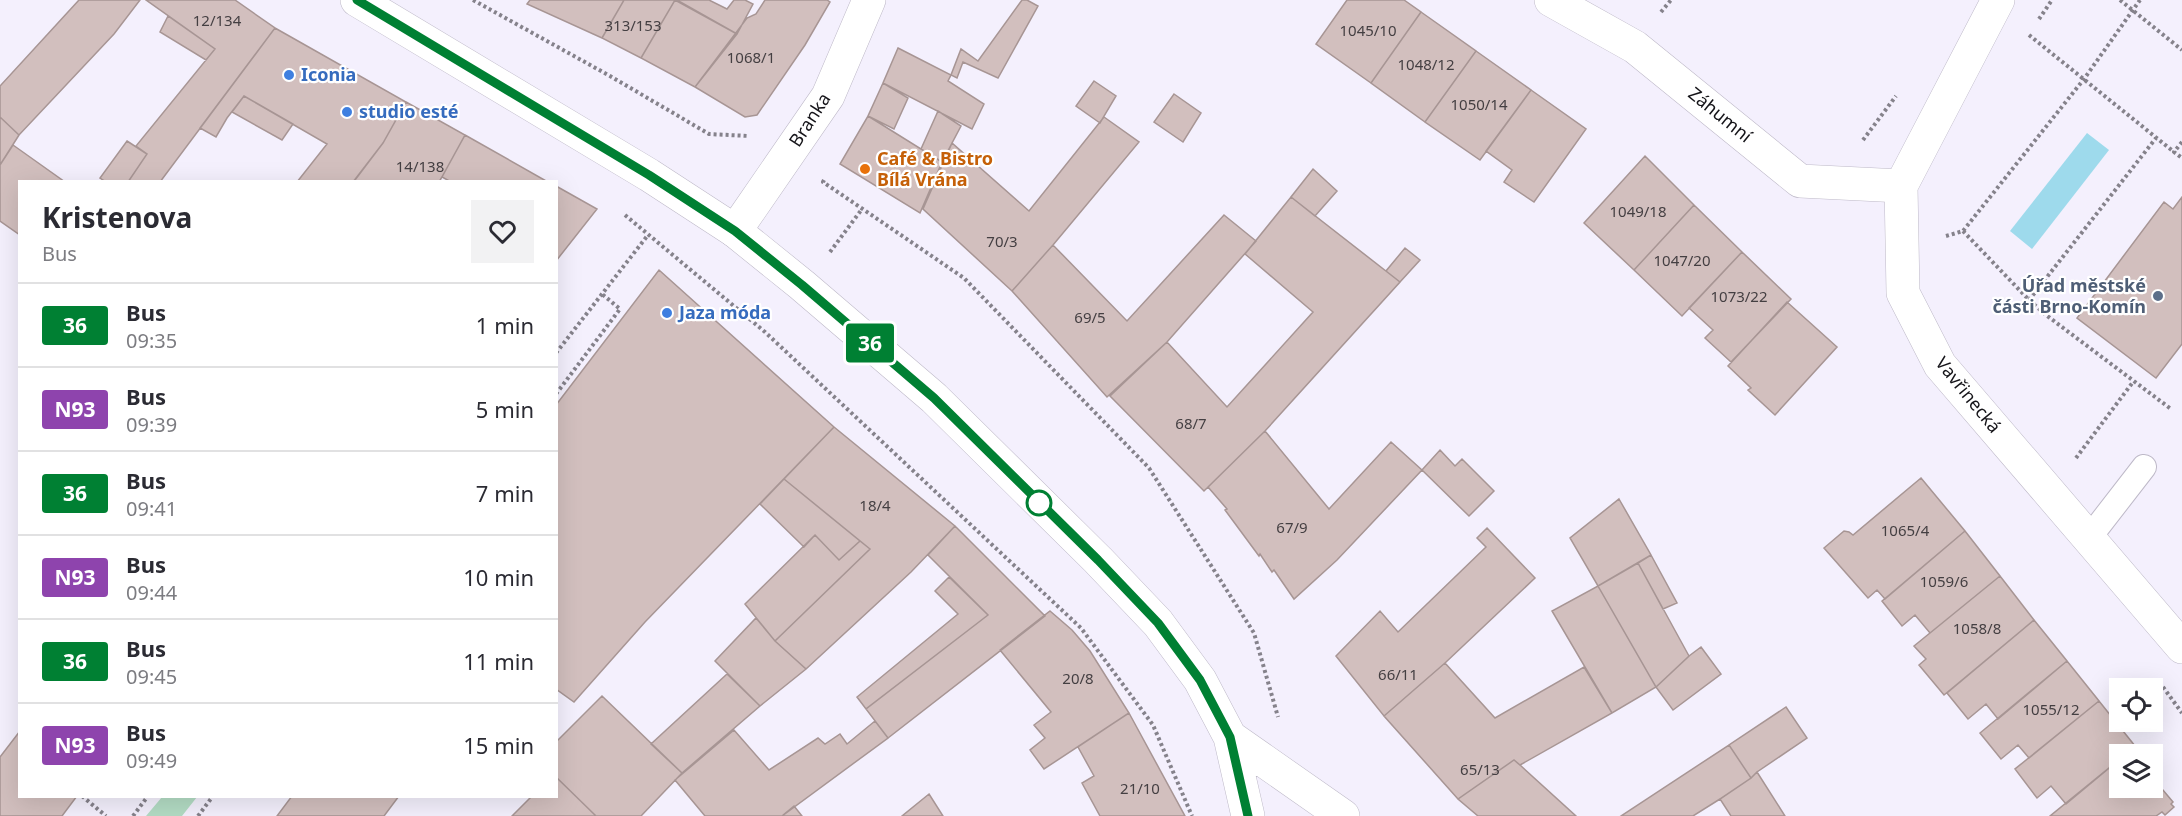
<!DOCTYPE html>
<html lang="en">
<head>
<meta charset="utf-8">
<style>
	:root { --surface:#fff; --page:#f2f2f3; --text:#2b2b33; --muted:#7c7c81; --line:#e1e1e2 }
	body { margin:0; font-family:"Noto Sans",sans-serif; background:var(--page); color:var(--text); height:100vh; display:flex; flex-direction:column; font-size:22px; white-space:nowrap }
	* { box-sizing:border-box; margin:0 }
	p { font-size:20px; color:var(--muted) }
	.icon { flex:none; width:33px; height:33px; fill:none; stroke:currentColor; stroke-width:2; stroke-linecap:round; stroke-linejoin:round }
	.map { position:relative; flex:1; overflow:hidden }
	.details { position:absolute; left:18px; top:180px; width:540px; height:618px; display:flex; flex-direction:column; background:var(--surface); border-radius:0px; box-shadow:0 6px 24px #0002 }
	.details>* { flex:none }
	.badge { padding:0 12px; border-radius:4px; font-size:21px; line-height:39px }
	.controls { position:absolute; left:2109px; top:678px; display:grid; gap:12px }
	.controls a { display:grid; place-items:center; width:54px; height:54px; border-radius:0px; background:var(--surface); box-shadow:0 6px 24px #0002; font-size:30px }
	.map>.badge { position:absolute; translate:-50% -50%; box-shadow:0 0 0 3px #fff }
	.round { display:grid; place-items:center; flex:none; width:63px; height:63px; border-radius:0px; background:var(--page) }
	.overview { display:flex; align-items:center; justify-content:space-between; height:102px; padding:0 24px }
	h1 { font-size:28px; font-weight:700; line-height:45px }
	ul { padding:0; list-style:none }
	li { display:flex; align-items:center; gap:18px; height:84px; padding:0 24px; border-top:2px solid var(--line) }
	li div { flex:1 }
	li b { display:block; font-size:22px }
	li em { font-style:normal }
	li .badge { min-width:66px; font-weight:700; text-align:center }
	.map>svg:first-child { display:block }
</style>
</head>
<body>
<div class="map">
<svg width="2182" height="816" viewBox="0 0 2182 816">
	<rect width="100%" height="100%" fill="#f4f0fd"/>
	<path fill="#b3dcc4" d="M 162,797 L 162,796 L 197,797 L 182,816 L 146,816 Z"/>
	<path fill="#9edaec" d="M 2087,133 L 2109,150 L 2032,249 L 2010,231 Z"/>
	<path fill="#d2bfbe" stroke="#a79594" stroke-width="1.5" d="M 79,0 L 140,0 L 114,34 L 19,135 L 0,117 L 0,86 Z
		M 146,0 L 235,0 L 275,28 L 160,182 L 128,182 L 147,154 L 136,146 L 215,49 Z
		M 530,0 L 624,0 L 602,38 L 527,4 Z
		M 624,0 L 675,0 L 641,58 L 602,38 Z
		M 675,0 L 737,34 L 695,87 L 641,58 Z
		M 677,0 L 709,0 L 727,9 L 734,0 L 745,0 L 753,4 L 737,34 Z
		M 765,0 L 827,0 L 830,2 L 805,45 L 757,115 L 745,117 L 695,87 L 747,18 L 756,14 Z
		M 1022,0 L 1027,0 L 1038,6 L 998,78 L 963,62 L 957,78 L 951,75 L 961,49 L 978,61 Z
		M 1347,0 L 1404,0 L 1421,12 L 1371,83 L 1316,44 Z
		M 1421,12 L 1476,51 L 1425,122 L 1371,83 Z
		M 168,16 L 215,49 L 206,60 L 160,32 Z
		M 275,28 L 406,102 L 383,143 L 353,182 L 297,182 L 327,144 L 244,96 L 227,118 L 216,137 L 200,128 Z
		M 898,48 L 951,75 L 948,81 L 984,104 L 972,129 L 883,83 Z
		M 1476,51 L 1531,90 L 1480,160 L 1425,122 Z
		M 1094,81 L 1116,96 L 1100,123 L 1076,106 Z
		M 883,83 L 908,98 L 894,129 L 868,116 Z
		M 1531,90 L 1586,129 L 1534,202 L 1504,182 L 1512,170 L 1486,151 Z
		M 1174,94 L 1201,113 L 1183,142 L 1154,122 Z
		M 244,96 L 293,124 L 282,140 L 232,112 Z
		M 406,102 L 465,135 L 442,177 L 439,182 L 357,182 L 355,180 L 383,143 Z
		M 938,111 L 961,126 L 942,162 L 921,149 Z
		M 868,116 L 942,162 L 920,213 L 840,164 Z
		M 0,117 L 19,135 L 0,165 Z
		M 1104,117 L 1139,142 L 1053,245 L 1012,291 L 923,209 L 952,143 L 1029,211 Z
		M 465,135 L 548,182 L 451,182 L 442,177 Z
		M 127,141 L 147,154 L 128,182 L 106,182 L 100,178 Z
		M 13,145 L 65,182 L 20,182 L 20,235 L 0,221 L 0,165 Z
		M 1645,156 L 1694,205 L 1634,270 L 1584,223 Z
		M 1313,169 L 1337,191 L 1315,216 L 1291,197 Z
		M 556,186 L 597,209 L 556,261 Z
		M 1291,197 L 1400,282 L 1265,431 L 1204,491 L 1110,396 L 1167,342 L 1227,407 L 1313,312 L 1245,254 Z
		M 2182,197 L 2182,344 L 2156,378 L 2077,318 L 2164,202 L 2173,209 Z
		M 1694,205 L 1742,252 L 1682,316 L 1634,270 Z
		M 1224,215 L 1256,241 L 1167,342 L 1107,397 L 1012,291 L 1053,245 L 1127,321 Z
		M 1405,248 L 1420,260 L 1400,282 L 1386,271 Z
		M 1742,252 L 1791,299 L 1731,362 L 1705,338 L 1713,330 L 1689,308 Z
		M 659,270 L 834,427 L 645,622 L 574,702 L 556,689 L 556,405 Z
		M 1787,302 L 1837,347 L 1775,415 L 1748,390 L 1751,388 L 1728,366 Z
		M 834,427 L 955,526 L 911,572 L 806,669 L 775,641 L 870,549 L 784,479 Z
		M 1265,431 L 1329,509 L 1391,442 L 1422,470 L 1337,560 L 1294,599 L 1274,570 L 1272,572 L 1260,554 L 1259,556 L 1225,510 L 1227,509 L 1208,487 Z
		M 1440,450 L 1455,466 L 1462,459 L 1494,491 L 1469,516 L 1422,470 Z
		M 1921,478 L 1965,531 L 1885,599 L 1877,590 L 1868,598 L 1824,548 L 1844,531 L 1849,532 L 1853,535 Z
		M 784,479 L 860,541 L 839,560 L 815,535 L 804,547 L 760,504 Z
		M 1619,499 L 1651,555 L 1598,586 L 1570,538 Z
		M 955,526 L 1045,616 L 888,738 L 866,709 L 988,615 L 928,555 Z
		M 1487,528 L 1535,578 L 1445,663 L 1384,716 L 1336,656 L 1380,611 L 1398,632 L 1486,547 L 1477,538 Z
		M 1965,531 L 2000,576 L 1930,633 L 1915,615 L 1902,626 L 1882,601 Z
		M 815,535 L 839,560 L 860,541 L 870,549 L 775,641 L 745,604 Z
		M 1651,555 L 1677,603 L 1663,609 L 1638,563 Z
		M 1638,563 L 1689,656 L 1656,687 L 1598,586 Z
		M 2000,576 L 2034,620 L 1944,695 L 1919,665 L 1926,659 L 1914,646 Z
		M 949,577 L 988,615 L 866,709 L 857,697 L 958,614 L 935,591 Z
		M 1598,586 L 1656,687 L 1612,713 L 1552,611 Z
		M 1050,611 L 1072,630 L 1090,651 L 1129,713 L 1044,769 L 1030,750 L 1045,738 L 1034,725 L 1051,712 L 1000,650 Z
		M 756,618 L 775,641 L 806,669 L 760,706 L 715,661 Z
		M 2034,620 L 2067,661 L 1998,719 L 1986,704 L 1968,719 L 1947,693 Z
		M 1701,647 L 1721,674 L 1673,710 L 1656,687 L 1689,656 Z
		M 2067,661 L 2099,701 L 2029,758 L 2018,745 L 2001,759 L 1980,733 Z
		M 1445,663 L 1495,718 L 1584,667 L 1612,713 L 1520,765 L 1514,760 L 1458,799 L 1384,716 Z
		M 727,674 L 760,706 L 682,773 L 651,744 Z
		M 602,696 L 682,773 L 641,816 L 596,816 L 556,777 L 556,742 Z
		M 2099,701 L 2135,746 L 2125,754 L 2120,754 L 2120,759 L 2066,804 L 2051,786 L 2037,798 L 2015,769 Z
		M 1786,707 L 1807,738 L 1757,772 L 1751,778 L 1729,745 Z
		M 1129,713 L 1185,816 L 1100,816 L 1082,783 L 1094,776 L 1078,747 Z
		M 875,721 L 888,738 L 782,816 L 705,816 L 675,780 L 734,730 L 769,770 L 818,738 L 825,744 L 840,734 L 847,744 Z
		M 20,731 L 20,796 L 77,796 L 62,816 L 0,816 L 0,757 Z
		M 1729,745 L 1751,778 L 1720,799 L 1693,816 L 1621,816 Z
		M 2120,759 L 2120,788 L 2152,788 L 2152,777 L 2173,802 L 2171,804 L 2174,807 L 2165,815 L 2162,812 L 2156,816 L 2050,816 Z
		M 1514,760 L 1520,765 L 1576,816 L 1478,816 L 1458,799 Z
		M 1757,772 L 1785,816 L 1731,816 L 1720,799 L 1751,778 Z
		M 556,777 L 596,816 L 512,816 L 532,796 L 556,796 Z
		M 929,794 L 943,816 L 902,816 Z
		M 292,796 L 399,796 L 384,816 L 277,816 Z
		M 794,806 L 802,816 L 782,816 Z"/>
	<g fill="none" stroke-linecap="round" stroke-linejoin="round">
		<defs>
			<path id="service" d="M 2089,538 L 2144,467"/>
			<path id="minor" d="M 1551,0 L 1635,47 L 1800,181 L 1901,186
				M 1998,0 L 1901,186 L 1903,293 L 1940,365 L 2182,647
				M 735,231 L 802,285 L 934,398 L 1098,560 L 1158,623 L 1200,680 L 1230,737 L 1248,816
				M 1230,737 L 1343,816"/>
			<path id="tertiary" d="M 357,0 L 649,175 L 735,231 L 828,96 L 869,0"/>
		</defs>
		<use href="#service" stroke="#beb9c8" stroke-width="26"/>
		<use href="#minor" stroke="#beb9c8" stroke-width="34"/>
		<use href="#tertiary" stroke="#beb9c8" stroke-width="34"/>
		<path stroke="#85828b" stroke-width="4" stroke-dasharray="3 3" stroke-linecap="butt" d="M 473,0 L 610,76 L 709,134 L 749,136
			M 2120,0 L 2182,50
			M 1661,12 L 1671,0
			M 2039,19 L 2052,0
			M 2029,35 L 2174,152
			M 1863,140 L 1896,96
			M 2182,142 L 2174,152 L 2182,158
			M 824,180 L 823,182 L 964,278 L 1149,468 L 1254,633 L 1278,717
			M 625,215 L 765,332 L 1081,628 L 1153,725 L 1192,816
			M 1963,231 L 2029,300 L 2046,315 L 2171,409
			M 1946,236 L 1963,231 L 2084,79 L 2140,0
			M 830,252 L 862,209
			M 2029,300 L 2156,138
			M 556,353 L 648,235
			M 556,394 L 620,309 L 602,294
			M 2076,458 L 2133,382
			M 2163,687 L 2182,713
			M 82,796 L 106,816
			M 133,816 L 148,796
			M 198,816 L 213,796"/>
		<use href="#service" stroke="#fff" stroke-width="24"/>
		<use href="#minor" stroke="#fff" stroke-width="33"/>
		<use href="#tertiary" stroke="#fff" stroke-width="33"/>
	</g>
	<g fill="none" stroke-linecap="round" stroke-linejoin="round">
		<defs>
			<path id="line" d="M 357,0 L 649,175 L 735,231 L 802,285 L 934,398 L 1098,560 L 1158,623 L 1200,680 L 1230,737 L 1248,816"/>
		</defs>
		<use href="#line" stroke="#fff" stroke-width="14"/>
		<use href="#line" stroke="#008033" stroke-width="9"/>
	</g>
	<g fill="#3f7fe0" stroke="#fff" stroke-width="2">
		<circle cx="289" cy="75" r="6"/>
		<circle cx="347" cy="112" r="6"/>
		<circle cx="667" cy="313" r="6"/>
	</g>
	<circle fill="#e8710a" stroke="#fff" stroke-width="2" cx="865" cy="169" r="6"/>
	<circle fill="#5c6f8a" stroke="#fff" stroke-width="2" cx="2158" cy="296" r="6"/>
	<circle fill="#fff" stroke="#008033" stroke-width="3" cx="1039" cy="503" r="12"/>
	<g text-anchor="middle" stroke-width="4.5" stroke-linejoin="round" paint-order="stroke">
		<g font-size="15" fill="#443f42">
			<text x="217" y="26">12/134</text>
			<text x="633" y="31">313/153</text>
			<text x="1368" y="36">1045/10</text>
			<text x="751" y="63">1068/1</text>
			<text x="1426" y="70">1048/12</text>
			<text x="1479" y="110">1050/14</text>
			<text x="420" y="172">14/138</text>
			<text x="1638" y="217">1049/18</text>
			<text x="1002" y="247">70/3</text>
			<text x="1682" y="266">1047/20</text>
			<text x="1739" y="302">1073/22</text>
			<text x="1090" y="323">69/5</text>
			<text x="1191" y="429">68/7</text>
			<text x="875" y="511">18/4</text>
			<text x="1292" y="533">67/9</text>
			<text x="1905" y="536">1065/4</text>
			<text x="1944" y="587">1059/6</text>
			<text x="1977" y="634">1058/8</text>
			<text x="1398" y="680">66/11</text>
			<text x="1078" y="684">20/8</text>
			<text x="2051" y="715">1055/12</text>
			<text x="1480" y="775">65/13</text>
			<text x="1140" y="794">21/10</text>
		</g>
		<g font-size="18" font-weight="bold" fill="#366cbe" stroke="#fff" text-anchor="start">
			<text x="301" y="81">Iconia</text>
			<text x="359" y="118">studio esté</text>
			<text x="679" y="319">Jaza móda</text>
		</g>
		<g font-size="18" fill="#151419" stroke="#fff">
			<text transform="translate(1720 115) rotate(39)" y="6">Záhumní</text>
			<text transform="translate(810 120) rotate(-57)" y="6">Branka</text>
			<text transform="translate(1968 395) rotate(51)" y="6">Vavřinecká</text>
		</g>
		<g font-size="18" font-weight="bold" fill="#c56008" stroke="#fff" text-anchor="start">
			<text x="877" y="165">Café &amp; Bistro<tspan x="877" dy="21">Bílá Vrána</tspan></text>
		</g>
		<g font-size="18" font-weight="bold" fill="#4e5e75" stroke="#fff" text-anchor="end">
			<text x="2146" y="292">Úřad městské<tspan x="2146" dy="21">části Brno-Komín</tspan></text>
		</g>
	</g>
</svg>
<div class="controls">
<a><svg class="icon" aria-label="locate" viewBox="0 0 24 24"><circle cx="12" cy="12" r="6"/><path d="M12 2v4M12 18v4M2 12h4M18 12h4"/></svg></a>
<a><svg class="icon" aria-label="layers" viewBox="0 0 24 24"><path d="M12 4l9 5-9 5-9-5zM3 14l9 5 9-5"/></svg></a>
</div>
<b class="badge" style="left:870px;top:343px;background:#008033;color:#fff">36</b>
<section class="details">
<div class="overview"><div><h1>Kristenova</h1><p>Bus</p></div><a class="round"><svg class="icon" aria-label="heart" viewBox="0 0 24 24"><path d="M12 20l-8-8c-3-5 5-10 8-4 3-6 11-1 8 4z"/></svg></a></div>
<ul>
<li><span class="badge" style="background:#008033;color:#fff">36</span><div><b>Bus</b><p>09:35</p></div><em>1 min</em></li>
<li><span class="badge" style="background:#8e44ad;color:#fff">N93</span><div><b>Bus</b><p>09:39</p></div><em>5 min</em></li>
<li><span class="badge" style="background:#008033;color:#fff">36</span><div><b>Bus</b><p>09:41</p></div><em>7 min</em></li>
<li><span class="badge" style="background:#8e44ad;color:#fff">N93</span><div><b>Bus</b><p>09:44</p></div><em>10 min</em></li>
<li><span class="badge" style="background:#008033;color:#fff">36</span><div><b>Bus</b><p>09:45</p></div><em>11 min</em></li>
<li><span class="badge" style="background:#8e44ad;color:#fff">N93</span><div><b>Bus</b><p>09:49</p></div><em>15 min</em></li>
</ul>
</section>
</div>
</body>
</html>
